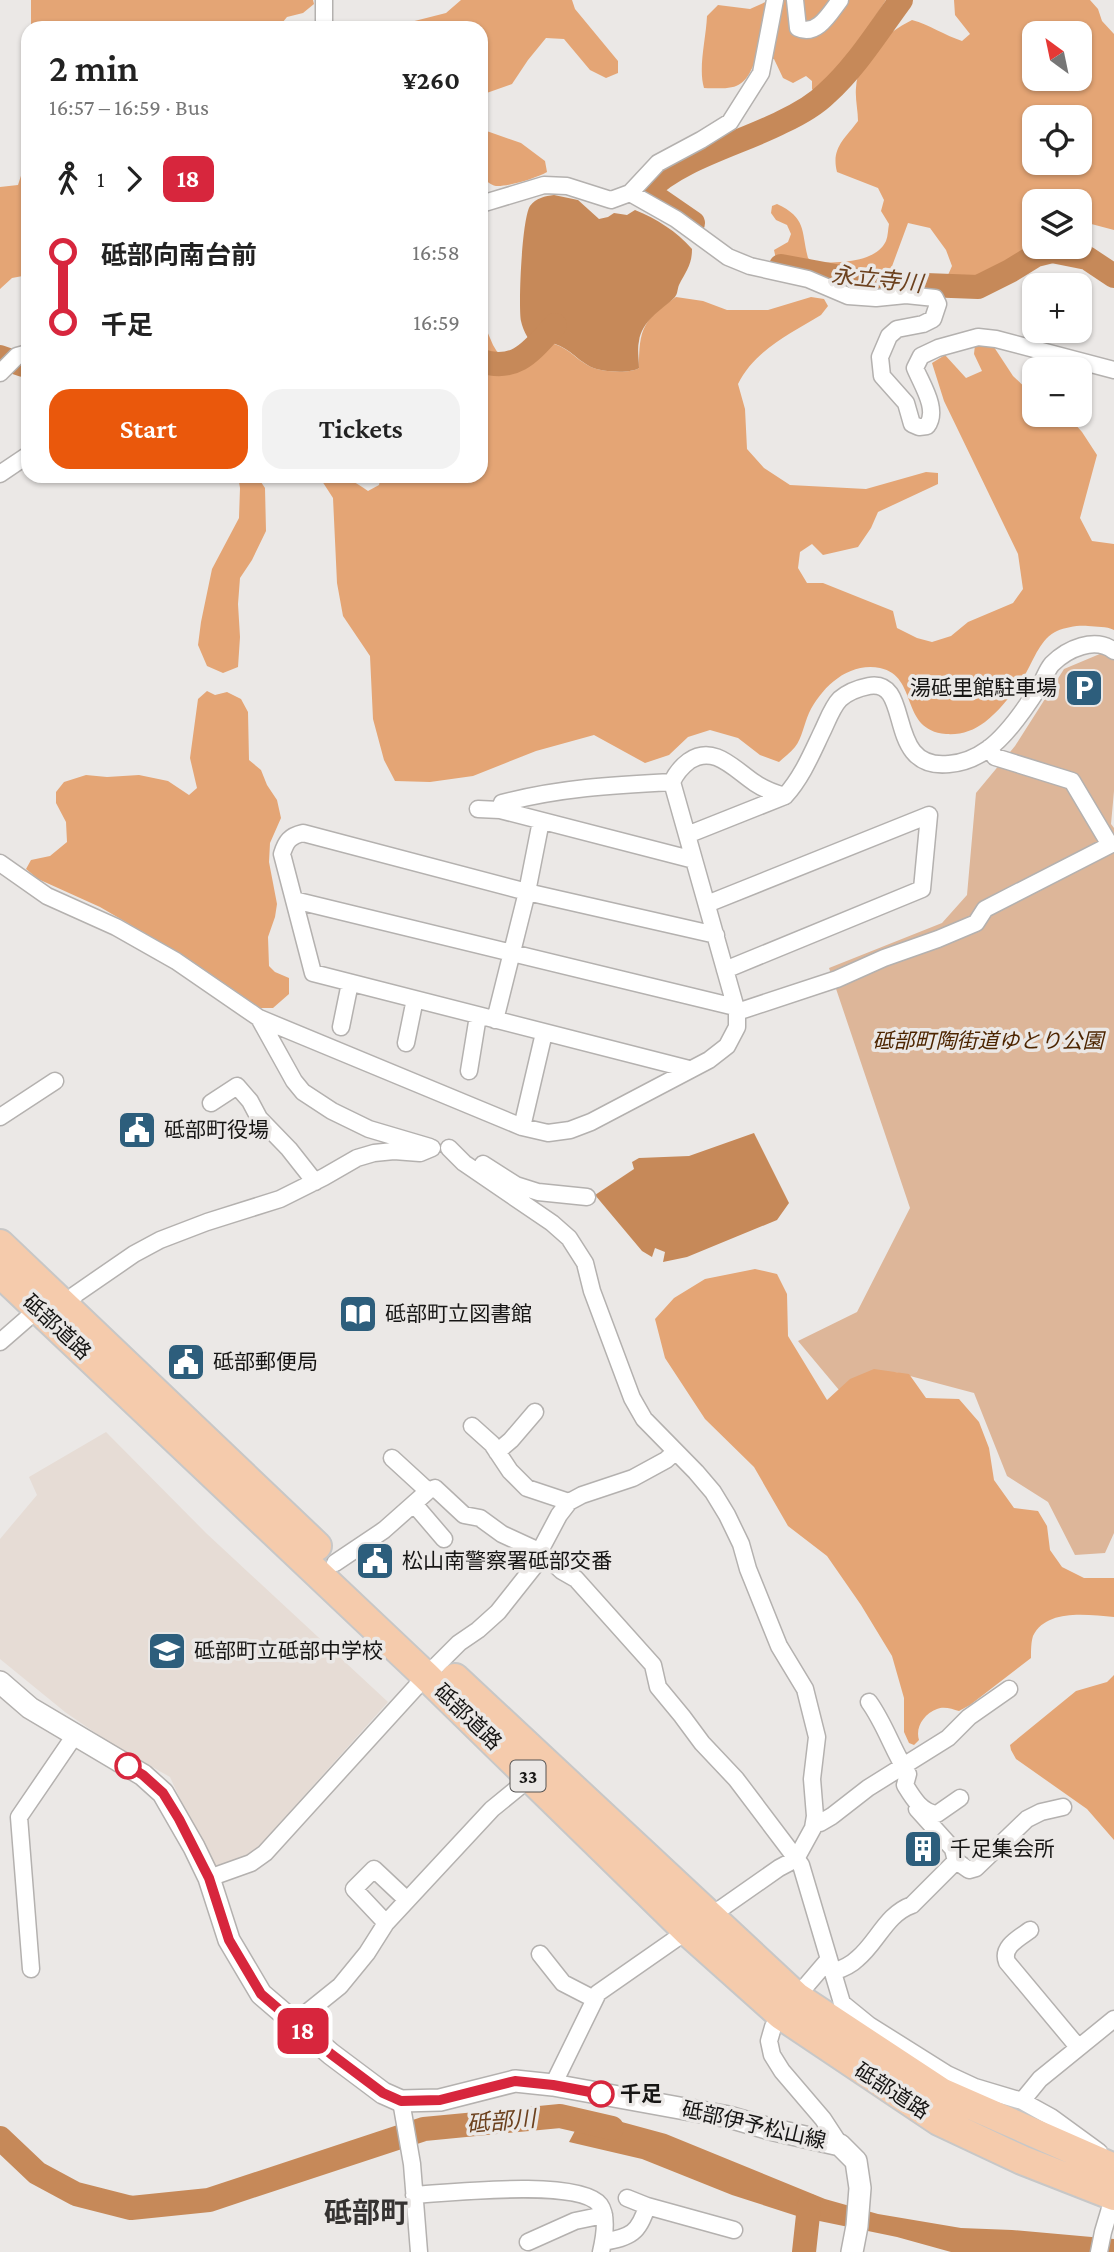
<!DOCTYPE html>
<html lang="en">
<head>
<meta charset="utf-8">
<style>
	:root { --surface:#fff; --page:#f2f2f2; --text:#222; --muted:#767676; --accent:#ea580c }
	body { margin:0; font-family:"Crimson Pro","Noto Sans JP",serif; background:var(--page); color:var(--text); height:100vh; display:flex; flex-direction:column; font-size:26px; white-space:nowrap }
	* { box-sizing:border-box; margin:0 }
	p { font-size:23px; color:var(--muted) }
	.icon { flex:none; width:38px; height:38px; fill:none; stroke:currentColor; stroke-width:2; stroke-linecap:round; stroke-linejoin:round }
	.map { position:relative; flex:1; overflow:hidden }
	.panel { position:absolute; left:21px; top:21px; width:467px; height:462px; display:flex; flex-direction:column; background:var(--surface); border-radius:21px; box-shadow:0 2px 5px #0004 }
	.panel>* { flex:none }
	.badge { padding:0 14px; border-radius:10px; font-size:24px; line-height:46px }
	.needle { width:46px; rotate:327deg }
	.tools { position:absolute; left:1022px; top:21px; display:grid; gap:14px }
	.tools a { display:grid; place-items:center; width:70px; height:70px; border-radius:14px; background:var(--surface); box-shadow:0 2px 5px #0004; font-size:35px }
	.map>.badge { position:absolute; translate:-50% -50%; box-shadow:0 0 0 4px #fff }
	.legs { display:flex; align-items:center; gap:10px; height:77px; padding:0 28px; font-size:23px }
	.legs p { margin-inline-start:auto }
	.head { display:flex; align-items:center; justify-content:space-between; height:119px; padding:0 28px }
	h1 { font-size:38px; font-weight:600; line-height:52px }
	.cta { display:flex; gap:14px; margin-top:auto; padding:14px 28px }
	.cta a { flex:1; height:80px; border-radius:21px; background:var(--accent); color:#fff; font-size:28px; font-weight:600; line-height:80px; text-align:center }
	.cta a+a { background:var(--page); color:var(--text) }
	ul { padding:0 28px; list-style:none }
	li { display:flex; align-items:center; gap:24px; height:70px; font-size:26px }
	li i { display:grid; place-items:center; width:10px; height:100%; margin:0 9px; background:currentColor }
	li i::after { content:''; width:18px; height:18px; margin:-9px; border:5px solid; border-radius:50%; background:var(--surface) }
	li p { margin-inline-start:auto }
	li:first-child i { background:linear-gradient(#0000 50%,currentColor 0) }
	li:last-child i { background:linear-gradient(currentColor 50%,#0000 0) }
	.map>svg:first-child { display:block }
</style>
</head>
<body>
<div class="map">
<svg width="1114" height="2252" viewBox="0 0 1114 2252">
	<rect width="100%" height="100%" fill="#ebe8e6"/>
	<path fill="#e6dcd5" d="M 106,1432 L 206,1533 L 388,1702 L 251,1855 L 212,1870 L 170,1777 L 110,1743 L 65,1712 L 0,1659 L 0,1539 L 37,1495 L 29,1477 Z"/>
	<path fill="#ddb699" d="M 1114,648 L 1114,791 L 1111,824 L 1114,828 L 1114,1533 L 1105,1553 L 1075,1555 L 1048,1502 L 1007,1476 L 974,1393 L 895,1372 L 839,1390 L 798,1341 L 857,1312 L 910,1208 L 829,968 L 942,923 L 967,895 L 976,793 L 1015,746 L 1064,669 Z"/>
	<path fill="#e4a575" fill-rule="evenodd" d="M 31,0 L 313,0 L 314,4 L 303,13 L 287,17 L 278,28 L 31,28 Z
		M 461,0 L 572,0 L 575,9 L 618,61 L 618,73 L 606,78 L 590,70 L 564,39 L 546,38 L 528,60 L 512,84 L 481,95 L 481,28 L 387,28 L 446,13 Z
		M 770,0 L 886,0 L 830,85 L 816,93 L 812,89 L 812,81 L 806,76 L 793,83 L 783,78 L 774,59 L 756,58 C 745,90 735,89 704,88 C 698,68 706,39 707,16 L 718,5 L 750,9 Z
		M 954,0 L 1090,0 L 1098,9 L 1102,21 L 1114,34 L 1114,230 L 1080,221 L 1080,201 L 1034,201 L 1034,247 L 1041,247 L 1016,267 L 964,290 L 951,286 L 948,275 L 952,266 L 946,250 L 930,228 L 908,223 L 891,269 L 900,277 L 912,275 L 922,278 L 925,285 L 920,290 L 894,291 L 782,265 L 776,259 L 774,250 L 788,242 L 791,234 L 787,225 L 776,220 L 771,213 L 772,206 L 777,204 C 807,218 801,231 808,258 L 814,263 C 837,262 875,264 886,241 C 888,236 888,229 889,224 L 881,211 L 884,200 L 878,188 L 837,172 C 831,148 844,140 858,121 C 858,110 855,99 856,88 C 858,55 885,34 912,20 C 930,25 944,35 962,41 L 970,34 L 955,15 ZM 1034,33 L 1080,33 L 1080,79 L 1034,79 ZM 1034,117 L 1080,117 L 1080,163 L 1034,163 Z
		M 481,129 L 521,143 L 545,161 L 547,172 C 537,178 507,187 496,186 C 490,185 486,180 481,177 Z
		M 28,154 L 28,275 L 12,278 L 0,289 L 0,187 L 18,185 Z
		M 676,297 L 703,301 L 727,310 L 768,310 L 811,297 L 824,299 L 828,306 L 821,315 C 790,334 755,350 738,384 L 745,409 L 747,449 L 764,468 L 790,485 L 866,489 L 926,472 L 938,473 L 938,484 L 878,512 L 871,528 L 858,547 L 823,555 L 812,544 L 800,552 L 798,568 L 807,583 L 823,583 L 893,611 L 897,628 L 917,638 L 932,642 L 951,636 L 968,622 L 1013,603 L 1023,589 L 1018,554 L 944,401 L 932,363 L 945,355 L 966,378 L 982,371 L 974,354 L 975,345 L 992,344 L 1013,376 L 1034,396 L 1034,415 L 1067,415 L 1082,432 L 1097,455 L 1080,518 L 1092,541 L 1114,544 L 1114,630 C 1106,626 1097,627 1088,626 C 1079,625 1066,627 1057,631 C 1041,638 1034,659 1026,673 C 1015,690 1002,709 985,722 C 973,731 961,735 946,734 C 899,730 919,676 880,668 C 848,662 822,687 809,713 C 804,724 802,738 795,747 C 790,753 784,757 779,762 L 760,755 L 738,738 L 710,730 L 688,737 L 669,755 L 645,763 L 594,735 L 536,751 L 473,776 L 430,782 L 395,781 L 384,760 L 373,719 L 370,656 L 343,616 L 337,583 L 333,498 L 322,481 L 327,476 C 345,476 354,481 368,491 L 379,485 L 381,476 L 481,476 L 481,317 L 493,345 L 502,360 L 521,365 L 537,349 L 548,342 C 571,348 573,358 591,367 C 602,372 630,374 639,368 C 639,328 643,320 676,297 Z
		M 238,476 L 257,476 L 265,488 L 266,531 L 252,560 L 240,578 L 238,604 L 240,637 L 238,667 L 223,673 L 207,666 L 198,645 L 201,622 L 212,569 L 239,518 L 240,488 Z
		M 207,691 L 215,695 L 227,692 L 241,699 L 248,712 L 249,760 L 261,770 L 267,785 L 277,800 L 281,818 L 270,843 L 269,862 L 277,904 L 275,917 L 268,937 L 269,966 L 275,972 L 289,978 L 289,994 L 273,1008 L 260,1008 L 184,956 L 100,907 L 38,879 L 26,869 L 31,860 L 50,856 L 67,842 L 66,822 L 56,803 L 56,792 L 64,782 L 86,775 L 107,777 L 139,775 L 168,781 L 189,795 L 197,788 L 190,758 L 198,699 Z
		M 755,1269 L 777,1274 L 787,1294 L 788,1336 L 827,1400 L 850,1379 L 874,1369 L 909,1374 L 926,1398 L 959,1399 L 979,1422 L 989,1448 L 994,1480 L 1014,1508 L 1038,1511 L 1047,1526 L 1050,1550 L 1062,1567 L 1084,1578 L 1114,1578 L 1114,1617 C 1088,1615 1047,1608 1033,1636 C 1031,1642 1031,1651 1031,1658 L 970,1705 L 959,1711 C 952,1709 944,1706 937,1709 C 924,1714 915,1727 919,1740 L 914,1745 L 909,1743 L 904,1732 L 904,1698 L 892,1656 L 861,1605 L 827,1556 L 788,1526 L 754,1467 L 705,1419 L 665,1358 L 655,1319 L 674,1298 L 705,1279 Z
		M 1114,1675 L 1114,1840 L 1087,1809 L 1016,1759 L 1011,1750 L 1010,1745 L 1076,1691 L 1107,1682 Z"/>
	<path fill="#c68959" d="M 554,195 L 578,200 L 599,219 L 608,217 L 614,213 L 627,215 L 635,210 C 657,219 676,231 692,249 C 692,265 686,271 679,285 C 677,290 678,295 673,299 C 660,311 642,321 639,341 C 637,349 639,359 639,368 C 630,374 602,372 591,367 C 574,358 571,348 549,342 L 537,349 C 530,343 523,331 521,321 C 518,305 522,218 530,206 C 536,198 545,196 554,195 Z
		M 754,1133 L 789,1203 L 777,1220 L 687,1257 L 663,1262 L 665,1252 L 655,1248 L 652,1257 L 642,1251 L 595,1195 L 634,1169 L 632,1162 L 639,1158 L 689,1156 Z
		M 585,2112 L 666,2134 L 825,2199 L 878,2214 L 961,2228 L 1012,2230 L 1114,2239 L 1114,2252 L 951,2252 L 897,2237 L 800,2217 L 732,2195 L 642,2159 L 569,2142 Z"/>
	<g fill="none" stroke-linecap="round" stroke-linejoin="round">
		<path stroke="#c68959" stroke-width="24" d="M 648,191 C 675,160 744,142 782,122 C 797,115 815,105 827,93 C 856,67 878,31 901,0
			M 648,192 L 693,223
			M 781,266 L 873,283 L 978,287 L 1010,271 L 1036,255 L 1052,251 L 1087,258 L 1114,276
			M 0,357 L 23,365 L 28,364
			M 481,361 C 517,373 533,349 555,325
			M 0,2138 L 37,2173 L 76,2194 L 131,2208 L 209,2200 L 424,2129 L 560,2116 L 612,2128
			M 804,2252 L 809,2206"/>
		<defs>
			<path id="street" d="M 795,0 L 798,28 C 817,37 830,13 840,0
				M 324,28 L 324,0
				M 630,193 L 676,219 L 728,257 L 750,266 L 808,279 L 848,296 L 876,298 L 906,295 L 935,298 L 938,304 L 933,319 L 923,324 L 897,329 L 889,336 L 880,357 L 882,376 L 906,403 L 912,424 L 919,427 L 927,426 C 939,410 922,385 915,368 L 921,356 L 938,348 L 978,337 L 996,339 L 1114,370
				M 481,204 L 544,185 L 567,186 L 611,200 L 630,193 L 658,163 L 701,140 L 730,122 L 761,73 L 775,0
				M 0,373 L 17,356 L 28,353
				M 0,474 L 28,455
				M 478,809 L 500,810 L 694,860
				M 500,810 L 502,803 C 560,788 612,785 672,782
				M 687,835 L 785,796
				M 0,863 L 47,896 L 116,927 L 176,961 L 259,1018 L 522,1127 L 548,1133 L 570,1130 L 591,1122 L 709,1060 L 727,1046 L 737,1027 L 737,1012 L 672,782 C 676,773 681,767 689,761 C 714,744 734,769 755,783 C 764,789 774,793 785,796 C 802,777 811,755 822,732 C 827,722 832,707 840,699 C 848,692 859,688 869,686 C 914,678 883,771 949,764 C 963,763 977,757 988,749 C 1006,736 1027,706 1039,687 C 1044,680 1046,671 1052,664 C 1067,649 1095,636 1114,651
				M 294,900 L 735,1007
				M 707,904 L 929,815 L 922,889 L 725,970
				M 737,1012 L 837,979 L 884,958 L 938,939 L 976,923 L 985,909 L 1110,845 L 1072,781 L 995,757 L 989,748
				M 259,1018 L 294,1081 L 303,1092 L 332,1111 L 369,1129 L 430,1147
				M 495,1020 L 527,892 L 541,821
				M 341,1027 L 350,983
				M 406,1043 L 415,999
				M 689,1069 L 313,973 L 282,854 C 286,841 290,836 303,833 L 527,892 L 716,935
				M 469,1071 L 478,1016
				M 211,1103 L 237,1086 L 250,1101 L 259,1118 L 289,1149 L 315,1182
				M 0,1117 L 55,1081
				M 522,1127 L 544,1033
				M 449,1148 L 464,1163 L 552,1223 L 569,1238 L 585,1263 L 592,1291 L 632,1398 L 644,1419 L 696,1472 L 713,1492 L 727,1515 L 741,1544 L 748,1569 L 779,1646 L 805,1689 L 817,1737 L 812,1779 L 815,1816 L 813,1828 L 796,1859 L 779,1868 L 709,1917
				M 483,1164 L 516,1185 L 538,1192 L 587,1197
				M 0,1342 L 38,1309 L 65,1305 L 76,1294 L 134,1254 L 160,1240 L 207,1222 L 280,1199 L 324,1177 L 357,1158 L 374,1153 L 394,1151 L 420,1153 L 432,1148
				M 472,1426 L 492,1444 L 510,1471 L 527,1488 L 569,1502
				M 497,1452 L 511,1440 L 535,1412
				M 392,1458 L 428,1491
				M 414,1504 L 444,1539
				M 335,1563 L 384,1530 L 428,1491 L 435,1488 L 464,1515 L 480,1518 L 502,1534 L 541,1552 L 562,1571 L 576,1579 L 653,1665 L 658,1687 L 682,1716 L 702,1743 L 736,1779 L 801,1865 L 842,2003 L 869,2025 L 947,2074 L 975,2087 L 1022,2101 L 1051,2117 L 1099,2152
				M 869,1702 C 885,1724 893,1751 908,1774 L 905,1785 C 913,1798 921,1812 937,1814 L 960,1798
				M 917,1809 L 953,1849 L 956,1861
				M 815,1823 L 820,1823 L 832,1816 L 868,1788 L 948,1738 L 969,1717 L 1009,1689
				M 209,1878 L 251,1863 L 265,1853 L 426,1676 L 459,1643 L 478,1630 L 498,1612 L 540,1559 L 542,1547 L 559,1515 L 569,1502 L 582,1495 L 633,1478 L 666,1460 L 675,1452
				M 386,1923 L 354,1889 L 374,1869 L 407,1900
				M 1030,1930 C 1019,1938 1001,1947 1007,1962 L 1078,2047
				M 540,1954 L 563,1983 L 594,1999
				M 829,1959 L 781,2015 L 773,2027 L 769,2041 L 772,2055 L 782,2071 L 823,2119 L 840,2145
				M 31,1969 L 19,1817 L 75,1735
				M 833,1972 C 842,1969 850,1966 857,1959 C 877,1943 886,1914 912,1905 L 956,1861 L 969,1870 L 976,1868 L 1027,1819 L 1041,1812 L 1063,1807
				M 294,2023 L 340,1986 L 367,1953 L 386,1923 L 492,1809 L 530,1778
				M 553,2085 L 598,1993 L 687,1931
				M 401,2101 L 412,2164 L 419,2252
				M 1022,2101 L 1040,2079 L 1114,2019
				M 414,2195 C 448,2193 579,2178 600,2205 C 608,2216 604,2239 601,2252
				M 627,2198 L 647,2206 L 734,2230
				M 528,2242 L 575,2221 L 604,2215
				M 603,2242 C 631,2237 639,2233 647,2206
				M 1099,2252 L 1103,2232 L 1114,2195"/>
			<path id="secondary" d="M 0,1682 L 30,1708 L 143,1775 L 163,1793 L 194,1847 L 209,1878 L 229,1940 L 261,1994 L 331,2054 L 383,2093 L 401,2101 L 440,2100 L 515,2081 L 553,2085 L 729,2117 L 770,2129 L 840,2145 L 856,2161 L 860,2188 L 857,2226 L 852,2252"/>
			<path id="highway" d="M 0,1244 L 317,1546
				M 0,1273 L 426,1676 L 687,1931 L 781,2015 L 939,2121 L 1022,2160 L 1114,2196
				M 455,1678 L 797,1997 L 941,2092 L 1114,2168"/>
		</defs>
		<use href="#street" stroke="#b4b1af" stroke-width="19"/>
		<use href="#secondary" stroke="#b4b1af" stroke-width="24"/>
		<use href="#highway" stroke="#c7c7c7" stroke-width="32"/>
		<use href="#street" stroke="#fff" stroke-width="16"/>
		<use href="#secondary" stroke="#fff" stroke-width="21"/>
		<use href="#highway" stroke="#f5cbac" stroke-width="28"/>
	</g>
	<g fill="none" stroke-linecap="round" stroke-linejoin="round">
		<defs>
			<path id="line-1" d="M 128,1766 L 143,1775 L 163,1793 L 179,1819 L 209,1878 L 229,1940 L 261,1994 L 331,2054 L 383,2093 L 401,2101 L 440,2100 L 515,2081 L 553,2085 L 601,2094"/>
		</defs>
		<use href="#line-1" stroke="#fff" stroke-width="16"/>
		<use href="#line-1" stroke="#d7263d" stroke-width="10"/>
	</g>
	<defs>
		<symbol id="parking-square" viewBox="-11 -11 22 22"><rect x="-9" y="-9" width="18" height="18" rx="4" fill="#2d5e7c" stroke="#ebe8e6"/><path d="M-3.5-5.5H1a3.5 3.5 0 0 1 0 7H-1V5.5H-3.5ZM-1-3.4V-.6H.8a1.4 1.4 0 0 0 0-2.8Z" fill="#fff"/></symbol>
		<symbol id="civic-square" viewBox="-11 -11 22 22"><rect x="-9" y="-9" width="18" height="18" rx="4" fill="#2d5e7c" stroke="#ebe8e6"/><path d="M-.6-6.5H3V-4.5H.6V-3L4-1V1h2V6H-6V1h2V-1L-.6-3ZM-1.2 2.5V6h2.4V2.5Z" fill="#fff"/></symbol>
		<symbol id="library-square" viewBox="-11 -11 22 22"><rect x="-9" y="-9" width="18" height="18" rx="4" fill="#2d5e7c" stroke="#ebe8e6"/><path d="M-6-4Q-3-5.5-.7-3.5V5Q-3 3-6 4ZM6-4Q3-5.5 .7-3.5V5Q3 3 6 4Z" fill="#fff"/></symbol>
		<symbol id="school-square" viewBox="-11 -11 22 22"><rect x="-9" y="-9" width="18" height="18" rx="4" fill="#2d5e7c" stroke="#ebe8e6"/><path d="M0-5L7-2L0 1L-7-2ZM-4 1L0 2.5L4 1V4Q0 6-4 4Z" fill="#fff"/></symbol>
		<symbol id="building-square" viewBox="-11 -11 22 22"><rect x="-9" y="-9" width="18" height="18" rx="4" fill="#2d5e7c" stroke="#ebe8e6"/><path d="M-4-6H4V6H1V3H-1V6H-4ZM-2.5-4.3h1.7v1.8h-1.7ZM.8-4.3h1.7v1.8H.8ZM-2.5-1h1.7V.8h-1.7ZM.8-1h1.7V.8H.8Z" fill="#fff"/></symbol>
	</defs>
	<g fill-rule="evenodd">
		<use href="#parking-square" x="1062" y="666" width="44" height="44"/>
		<use href="#civic-square" x="115" y="1108" width="44" height="44"/>
		<use href="#library-square" x="336" y="1292" width="44" height="44"/>
		<use href="#civic-square" x="164" y="1340" width="44" height="44"/>
		<use href="#civic-square" x="353" y="1539" width="44" height="44"/>
		<use href="#school-square" x="145" y="1629" width="44" height="44"/>
		<use href="#building-square" x="901" y="1827" width="44" height="44"/>
	</g>
	<g fill="#fff" stroke="#d7263d" stroke-width="3.5">
		<circle cx="128" cy="1766" r="12"/>
		<circle cx="601" cy="2094" r="12"/>
	</g>
	<g text-anchor="middle" stroke-width="7" stroke-linejoin="round" paint-order="stroke">
		<rect fill="#ebe8e6" stroke="#565453" stroke-width="2" x="510.5" y="1760.5" width="35" height="31" rx="5"/>
		<g font-size="19" font-weight="bold" fill="#161514">
			<text x="528" y="1783">33</text>
		</g>
		<g font-size="21" fill="#161514" stroke="#ebe8e6" text-anchor="start">
			<text x="1057" y="695" text-anchor="end">湯砥里館駐車場</text>
			<text x="164" y="1137">砥部町役場</text>
			<text x="385" y="1321">砥部町立図書館</text>
			<text x="213" y="1369">砥部郵便局</text>
			<text x="402" y="1568">松山南警察署砥部交番</text>
			<text x="194" y="1658">砥部町立砥部中学校</text>
			<text x="950" y="1856">千足集会所</text>
		</g>
		<g font-size="21" font-style="italic" fill="#4d2500" stroke="#ebe8e6">
			<text x="988" y="1048">砥部町陶街道ゆとり公園</text>
		</g>
		<g font-size="21" fill="#161514" stroke="#ebe8e6">
			<text transform="translate(57 1327) rotate(43)" y="7">砥部道路</text>
			<text transform="translate(468 1717) rotate(44)" y="7">砥部道路</text>
			<text transform="translate(892 2091) rotate(33)" y="7">砥部道路</text>
			<text transform="translate(754 2125) rotate(13)" y="7">砥部伊予松山線</text>
		</g>
		<g font-size="21" font-weight="bold" fill="#161514" stroke="#ebe8e6" text-anchor="start">
			<text x="620" y="2101">千足</text>
		</g>
		<g font-size="23" font-style="italic" fill="#6c411e" stroke="#ebe8e6">
			<text transform="translate(877 279) rotate(6)" y="8">永立寺川</text>
			<text transform="translate(501 2121) rotate(-5)" y="8">砥部川</text>
		</g>
		<g font-size="28" font-weight="bold" fill="#353231" stroke="#ebe8e6">
			<text x="366" y="2222">砥部町</text>
		</g>
	</g>
</svg>
<div class="tools">
<a><svg class="needle" viewBox="-14 -14 28 28"><path d="M0-13l5 13h-10z" fill="#e53935"/><path d="M0 13l5-13h-10z" fill="#767676"/></svg></a>
<a><svg class="icon" aria-label="locate" viewBox="0 0 24 24"><circle cx="12" cy="12" r="6"/><path d="M12 2v4M12 18v4M2 12h4M18 12h4"/></svg></a>
<a><svg class="icon" aria-label="layers" viewBox="0 0 24 24"><path d="M12 4l9 5-9 5-9-5zM3 14l9 5 9-5"/></svg></a>
<a>+</a>
<a>−</a>
</div>
<b class="badge" style="left:303px;top:2031px;background:#d7263d;color:#fff">18</b>
<section class="panel">
<div class="head"><div><h1>2 min</h1><p>16:57 – 16:59 · Bus</p></div><b>¥260</b></div>
<div class="legs"><svg class="icon" aria-label="walk" viewBox="0 0 24 24"><circle cx="13" cy="4" r="2"/><path d="M13 8l-2 6 4 7M11 14l-3 7M7 12l3-4h3l4 4"/></svg>1<svg class="icon" aria-label="forward" viewBox="0 0 24 24"><path d="M9 5l7 7-7 7"/></svg><b class="badge" style="background:#d7263d;color:#fff">18</b></div>
<ul>
<li><i style="color:#d7263d"></i><b>砥部向南台前</b><p>16:58</p></li>
<li><i style="color:#d7263d"></i><b>千足</b><p>16:59</p></li>
</ul>
<div class="cta"><a>Start</a><a>Tickets</a></div>
</section>
</div>
</body>
</html>
